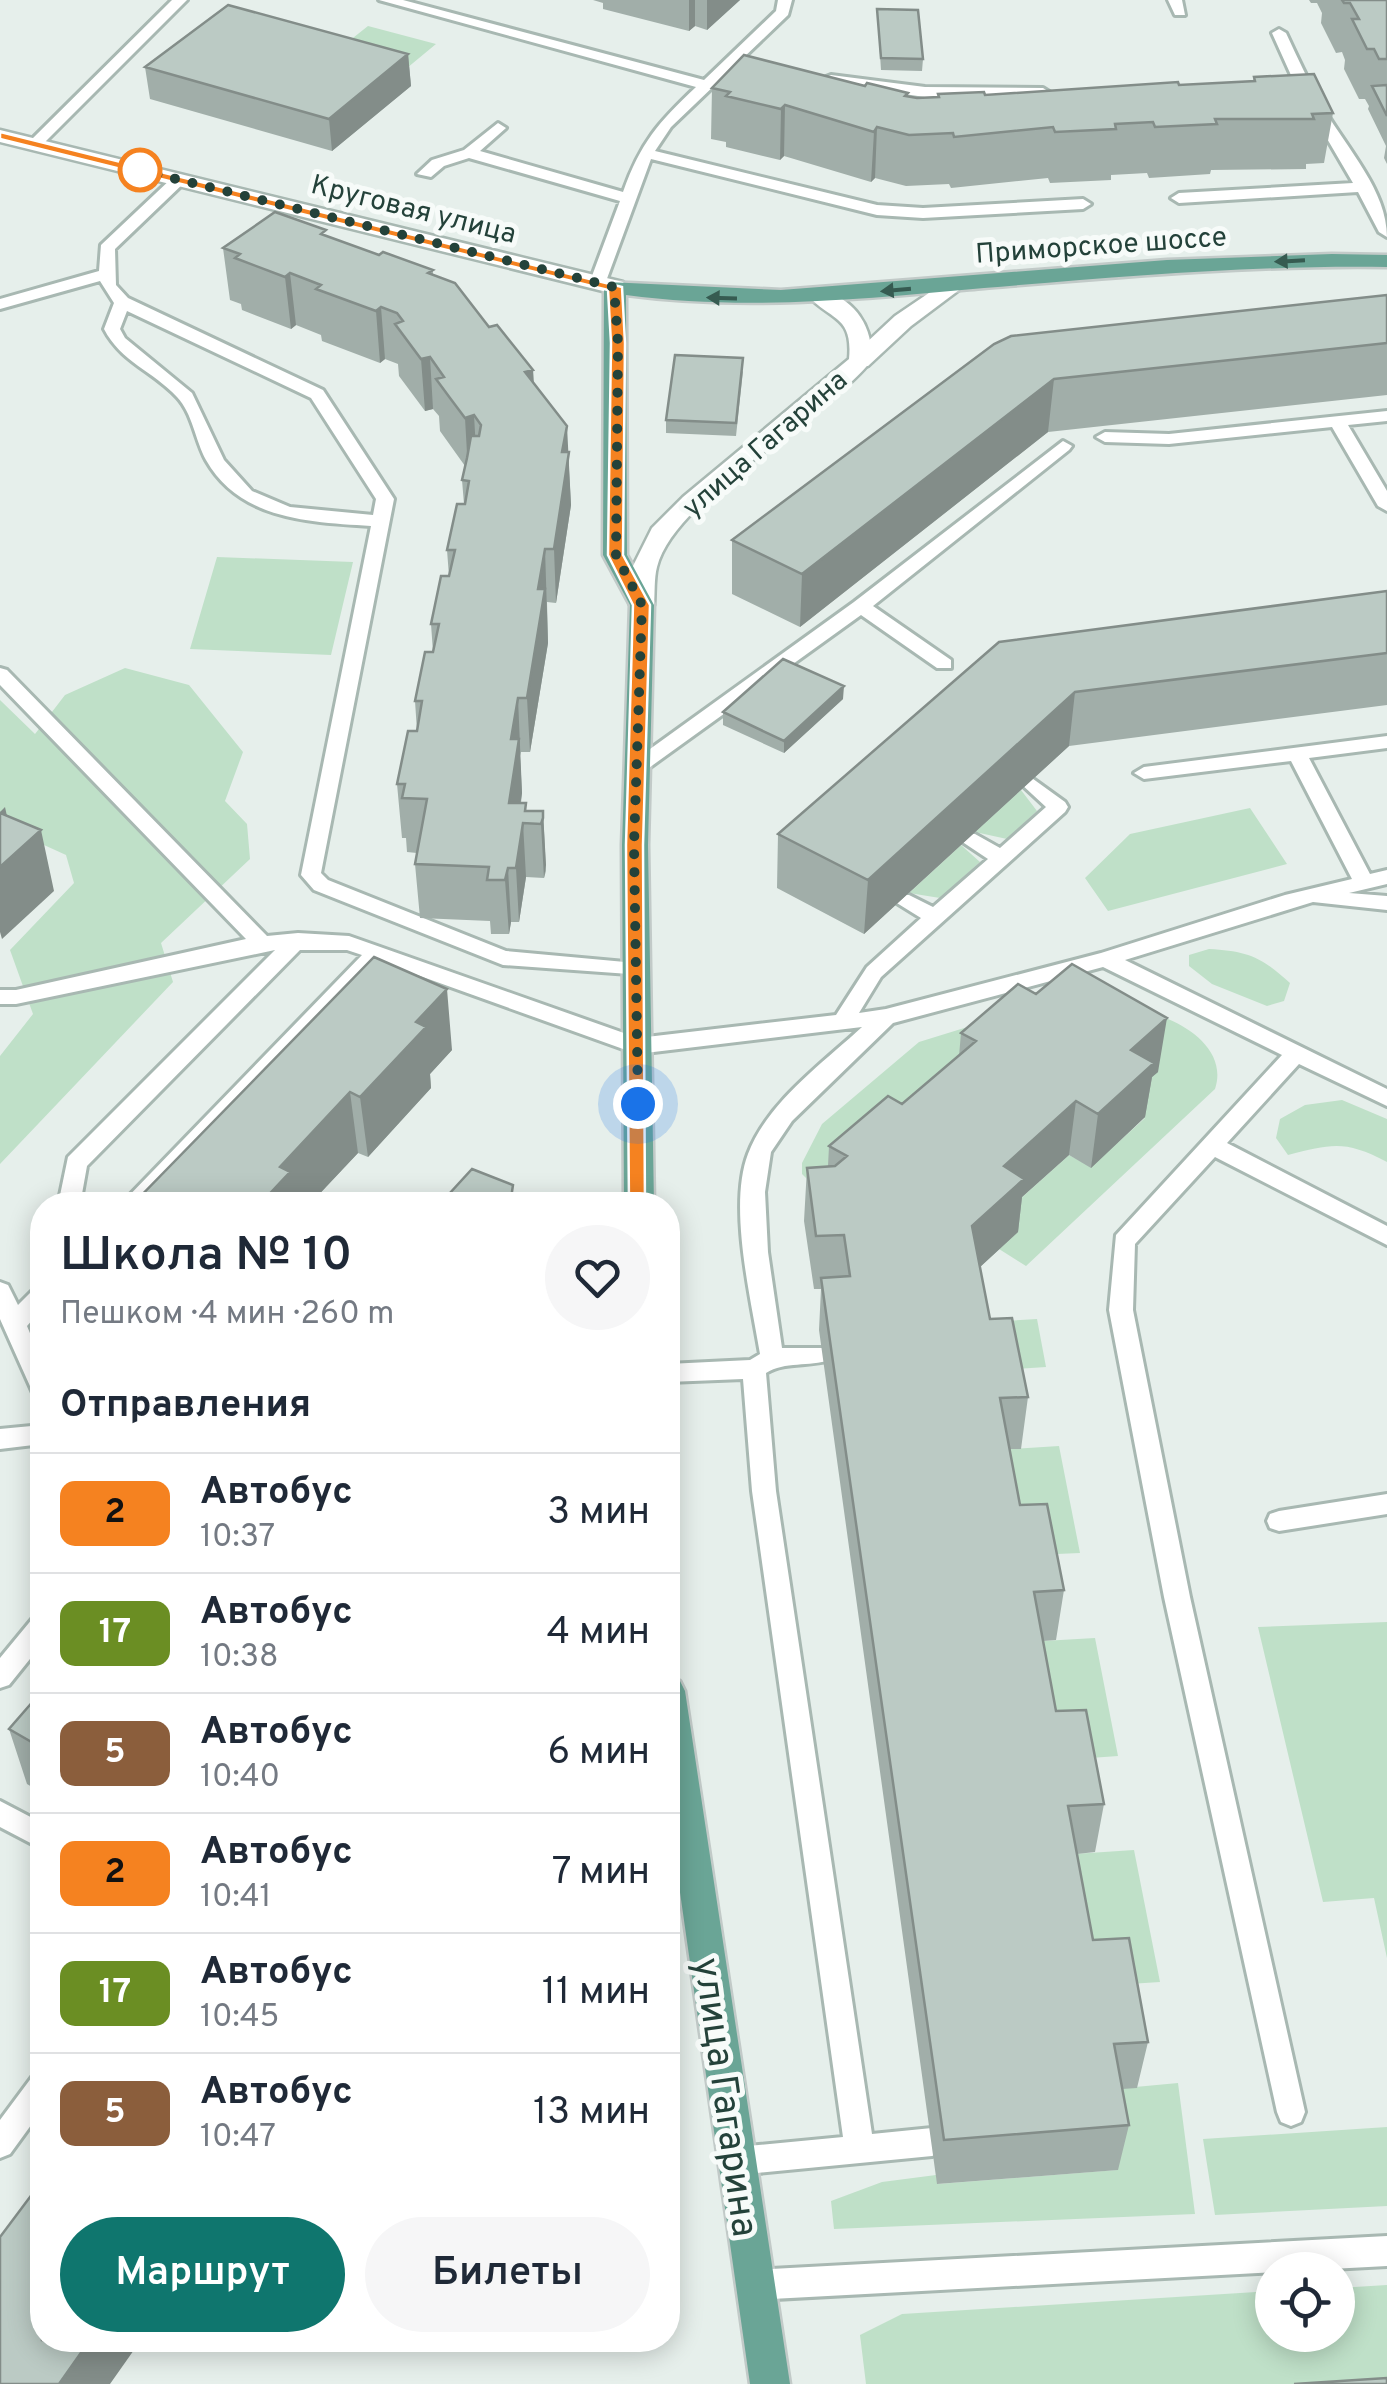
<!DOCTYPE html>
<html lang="ru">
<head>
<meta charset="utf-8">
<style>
	:root { --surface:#fff; --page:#f6f6f7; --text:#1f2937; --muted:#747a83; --line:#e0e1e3; --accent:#0f766e }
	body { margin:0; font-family:Overpass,sans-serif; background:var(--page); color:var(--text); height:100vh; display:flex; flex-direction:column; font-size:38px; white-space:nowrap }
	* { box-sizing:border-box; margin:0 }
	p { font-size:32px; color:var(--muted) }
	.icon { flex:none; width:55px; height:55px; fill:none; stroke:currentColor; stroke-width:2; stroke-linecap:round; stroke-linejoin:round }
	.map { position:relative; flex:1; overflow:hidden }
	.panel { position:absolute; left:30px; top:1192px; width:650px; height:1160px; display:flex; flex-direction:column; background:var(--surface); border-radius:40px; box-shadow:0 5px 25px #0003 }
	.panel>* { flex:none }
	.badge { padding:0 20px; border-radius:15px; font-size:35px; line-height:65px }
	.controls { position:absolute; left:1255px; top:2252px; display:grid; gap:20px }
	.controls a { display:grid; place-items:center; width:100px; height:100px; border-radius:50%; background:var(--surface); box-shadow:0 5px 25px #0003; font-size:50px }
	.you { position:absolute; width:50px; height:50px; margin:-25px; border:8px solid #fff; border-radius:50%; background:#1a73e8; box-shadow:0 0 0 15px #1a73e833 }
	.map>.badge { position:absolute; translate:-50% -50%; box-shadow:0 0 0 5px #fff }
	h2 { padding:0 30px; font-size:38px; line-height:90px }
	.round { display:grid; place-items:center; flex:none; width:105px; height:105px; border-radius:52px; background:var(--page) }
	.summary { display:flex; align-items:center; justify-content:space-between; height:170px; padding:0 30px }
	h1 { font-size:48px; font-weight:600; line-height:75px }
	.cta { display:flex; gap:20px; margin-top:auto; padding:20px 30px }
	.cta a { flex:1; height:115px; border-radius:60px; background:var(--accent); color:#fff; font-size:40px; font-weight:600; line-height:115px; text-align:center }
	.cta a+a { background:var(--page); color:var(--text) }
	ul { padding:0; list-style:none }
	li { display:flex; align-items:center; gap:30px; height:120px; padding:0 30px; border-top:2px solid var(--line) }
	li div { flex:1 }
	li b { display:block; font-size:38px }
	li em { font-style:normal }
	li .badge { min-width:110px; font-weight:700; text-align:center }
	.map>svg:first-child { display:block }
</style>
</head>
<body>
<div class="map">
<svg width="1387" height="2384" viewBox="0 0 1387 2384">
	<rect width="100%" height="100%" fill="#e6efeb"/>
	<path fill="#bfe0c8" d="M 368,26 L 436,44 L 407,68 L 339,49 Z
		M 217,557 L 353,562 L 331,655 L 190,649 Z
		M 125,668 L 189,685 L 243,752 L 225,801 L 247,824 L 250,859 L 161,943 L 173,982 L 0,1164 L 0,1056 L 33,1014 L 10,950 L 74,883 L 66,855 L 0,825 L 0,700 L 35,734 L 65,695 Z
		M 1021,790 L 1037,811 L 1007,839 L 975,832 Z
		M 1250,808 L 1287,864 L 1108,911 L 1085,878 L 1130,834 Z
		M 961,845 L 980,862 L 940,898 L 909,893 Z
		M 1209,949 C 1247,951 1262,957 1290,983 L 1284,1001 L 1267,1006 L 1212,984 L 1189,966 L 1189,955 Z
		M 1003,1016 C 1034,1016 1147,1010 1168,1019 C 1197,1031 1226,1056 1215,1089 L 1026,1266 L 999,1249 L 998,1219 L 1069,1155 L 1091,1167 L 1145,1118 L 827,1199 L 802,1174 L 802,1163 L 822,1124 L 919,1042 Z
		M 1342,1100 L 1387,1119 L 1387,1162 C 1345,1140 1332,1144 1288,1155 L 1276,1138 L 1280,1119 L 1305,1105 Z
		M 1037,1319 L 1046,1367 L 984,1371 L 975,1323 Z
		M 1059,1446 L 1080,1553 L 1013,1556 L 994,1450 Z
		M 1387,1622 L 1387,1958 L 1374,1898 L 1323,1902 L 1258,1627 Z
		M 1095,1638 L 1118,1756 L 1048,1761 L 1026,1642 Z
		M 1134,1850 L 1160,1982 L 1083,1987 L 1059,1855 Z
		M 1178,2083 L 1195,2214 L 834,2229 L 831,2201 L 882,2182 L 936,2175 L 938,2184 L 1117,2170 L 1103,2090 Z
		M 1387,2127 L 1387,2206 L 1215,2215 L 1203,2139 Z
		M 1387,2285 L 1387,2384 L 866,2384 L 860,2335 L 902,2314 L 1272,2291 L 1272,2335 L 1338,2335 L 1338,2288 Z"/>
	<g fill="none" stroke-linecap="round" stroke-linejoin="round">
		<defs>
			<path id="service" d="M 172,0 L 187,0 L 39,148 L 29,148 L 29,142 Z
				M 379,0 L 403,0 L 704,80 L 776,11 L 778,0 L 792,0 L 788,15 L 671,127 L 655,151 L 877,205 L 923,208 L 1083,199 L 1091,204 L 1083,209 L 923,218 L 877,215 L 651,159 L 605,284 L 591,287 L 589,284 L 620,201 L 469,158 L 444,166 L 431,177 L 417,174 L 432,160 L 464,150 L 498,123 L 506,128 L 480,151 L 623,192 C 641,142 658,123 696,87 Z
				M 1168,0 L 1182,0 L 1185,15 L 1175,15 Z
				M 1279,29 L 1286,33 C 1298,59 1310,85 1324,109 C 1348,150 1387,191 1387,237 L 1379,232 L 1358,192 L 1179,203 L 1171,198 L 1179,193 L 1353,183 L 1295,84 L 1272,33 Z
				M 831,75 L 925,87 L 1043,88 L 1051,93 L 1043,98 L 925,97 L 826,83 L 826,77 Z
				M 173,177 L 187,180 L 115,249 L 116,285 L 128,298 L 323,390 L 394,499 L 321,873 L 328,880 L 506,951 L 636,963 L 643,965 L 647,970 L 643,975 L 503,965 L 314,890 L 301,875 L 371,526 C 309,522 240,520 206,460 C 195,440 193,414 177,397 C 153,371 121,362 104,329 L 114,303 L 100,281 L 0,309 L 0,299 L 99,271 L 101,245 ZM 127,311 L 311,398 L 376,499 L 373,515 L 290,507 L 252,491 L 224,460 L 192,393 L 125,338 L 120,329 Z
				M 1387,411 L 1387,421 L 1348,425 L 1387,491 L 1387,511 L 1378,506 L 1332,427 L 1169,444 L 1105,442 L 1096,437 L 1105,432 L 1169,434 Z
				M 1063,441 L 1072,446 L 1069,450 L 873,606 L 951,660 L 951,668 L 937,668 L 861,615 L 646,770 L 632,770 L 629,766 L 632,762 L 854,602 Z
				M 0,668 L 7,670 L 267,936 L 298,933 L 349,936 L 638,1038 L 836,1015 L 867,967 L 921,918 L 892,900 L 895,895 L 909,895 L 933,907 L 988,859 L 958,839 L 961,834 L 975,834 L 1000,848 L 1046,807 L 1019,782 L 1029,776 L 1065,802 L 1068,807 L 1065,812 L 881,977 L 859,1013 L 886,1009 L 1101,953 L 1285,895 L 1352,879 L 1291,761 L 1144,779 L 1134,773 L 1144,767 L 1387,736 L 1387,748 L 1309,758 L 1370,874 L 1387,870 L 1387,884 L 1349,893 L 1387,896 L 1387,910 L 1313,902 L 1125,960 L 1387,1089 L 1387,1106 L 1299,1064 L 1227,1143 L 1387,1226 L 1387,1245 L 1215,1157 L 1135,1244 L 1133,1310 L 1190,1597 L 1305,2112 L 1301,2122 L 1291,2126 L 1281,2122 L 1277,2112 L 1164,1597 L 1109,1310 L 1116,1235 L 1282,1055 L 1103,967 L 893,1023 L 792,1121 L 771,1152 L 765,1192 L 768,1252 L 782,1348 L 830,1348 L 834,1354 L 830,1360 C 809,1367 785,1361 766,1373 L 776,1491 L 872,2134 L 932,2128 L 942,2132 L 946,2142 L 942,2152 L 932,2156 L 737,2175 L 727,2171 L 722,2161 L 727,2151 L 737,2147 L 843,2137 L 752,1491 L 743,1379 L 668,1382 L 668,1364 L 750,1360 L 760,1354 C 751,1299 728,1206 748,1154 C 767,1103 823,1063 862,1027 L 637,1054 L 381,962 L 145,1205 L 120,1205 L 362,955 L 347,950 L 300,950 L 87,1166 L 80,1205 L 58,1205 L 68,1157 L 275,950 L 16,1004 L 0,1004 L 0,990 L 16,990 L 246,939 L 0,685 Z
				M 0,1282 L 8,1285 L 18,1305 L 34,1289 L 42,1286 L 42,1309 L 27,1326 L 42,1362 L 42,1397 L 34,1395 L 0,1319 Z
				M 42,1425 L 42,1444 L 0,1449 L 0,1429 Z
				M 1387,1494 L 1387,1514 L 1279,1531 L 1270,1528 L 1267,1521 L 1270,1514 L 1279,1511 Z
				M 42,1615 L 42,1644 L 9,1685 L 0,1688 L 0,1658 L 33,1618 Z
				M 0,1801 L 42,1823 L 42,1849 L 0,1827 Z
				M 42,2074 L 42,2110 L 10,2154 L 0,2158 L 0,2120 L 32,2077 Z
				M 1387,2236 L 1387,2266 L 755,2300 L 744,2295 L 740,2285 L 744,2275 L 755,2270 Z"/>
			<path id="minor" d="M 951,278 L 962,285 L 959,290 L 911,326 L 868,366 L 852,366 L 849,361 L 852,356 L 895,316 Z"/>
			<path id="tertiary" d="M 0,130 L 623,282 L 626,287 L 615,294 L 0,142 Z
				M 819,289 C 854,298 874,326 871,361 C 825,419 674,498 657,567 C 654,578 655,593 654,605 L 651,610 L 633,610 L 630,605 L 633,566 L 652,528 L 683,497 L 849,359 C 853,316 832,321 808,296 Z"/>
			<path id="primary" d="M 1332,254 L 1387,255 L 1387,267 C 1252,265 1118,277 984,288 C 864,299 746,311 626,295 L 627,555 L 654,605 L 648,845 L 654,1205 L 624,1205 L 622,845 L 630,605 L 603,555 L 604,287 L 607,282 L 781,290 L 1167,260 Z
				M 668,1676 L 680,1681 L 685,1691 L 790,2384 L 750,2384 L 668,1808 Z"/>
		</defs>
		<use href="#service" stroke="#a8b8b2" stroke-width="6"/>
		<use href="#minor" stroke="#a8b8b2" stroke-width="5"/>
		<use href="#tertiary" stroke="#a8b8b2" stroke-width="5"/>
		<use href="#primary" stroke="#c2cac8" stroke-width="5"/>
		<use href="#service" fill="#fff" fill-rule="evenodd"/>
		<use href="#minor" fill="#fff" fill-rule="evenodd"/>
		<use href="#tertiary" fill="#fff" fill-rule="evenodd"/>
		<use href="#primary" fill="#6aa596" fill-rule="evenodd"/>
	</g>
	<path fill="#a1aea9" d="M 593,0 L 740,0 L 707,30 L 695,26 L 689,31 L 603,9 L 603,3 Z
		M 1309,0 L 1387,0 L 1387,164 L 1384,158 L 1386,146 L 1368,109 L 1369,106 L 1365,99 L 1359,99 L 1344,69 L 1345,60 L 1342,52 L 1336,53 L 1321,23 L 1322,13 L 1317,3 L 1311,3 Z
		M 877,9 L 923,59 L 922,71 L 881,70 Z
		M 408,54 L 411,86 L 332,151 L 150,99 L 145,67 Z
		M 1254,77 L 1333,113 L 1324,163 L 1306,164 L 1306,169 L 1211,170 L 1210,174 L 1149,178 L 1147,173 L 1111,175 L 1111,180 L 1050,183 L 1048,178 L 951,188 L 949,184 L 906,186 L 875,178 L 871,182 L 784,156 L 780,160 L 726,147 L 726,142 L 711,139 L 712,88 L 865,86 L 917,98 L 938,97 L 938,94 L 985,95 L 1253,81 Z
		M 326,236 L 379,255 L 433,270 L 433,275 L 533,370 L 534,383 L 568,452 L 571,505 L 556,603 L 547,602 L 548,643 L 530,752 L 521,752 L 520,756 L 522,793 L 521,803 L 526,811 L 543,811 L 546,871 L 544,878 L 526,877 L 519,922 L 511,922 L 509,934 L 491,934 L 490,921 L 420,918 L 415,864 L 417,853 L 407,852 L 406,838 L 402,838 L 397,784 L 417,731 L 415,701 L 433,652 L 431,624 L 449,576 L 447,550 L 464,504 L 462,480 L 465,466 L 440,431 L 439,416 L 433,409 L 425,411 L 399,376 L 398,364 L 385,359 L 380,363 L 322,341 L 321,335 L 296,325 L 291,329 L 242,310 L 241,304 L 230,300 L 223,248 Z
		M 1387,295 L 1387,395 L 1048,432 L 800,627 L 732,594 L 732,540 L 994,344 Z
		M 743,371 L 736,436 L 666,433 L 666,420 Z
		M 1387,591 L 1387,705 L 1069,746 L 864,934 L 777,888 L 778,834 L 999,642 Z
		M 843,699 L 784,753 L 723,725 L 723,712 Z
		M 374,957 L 452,1050 L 430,1074 L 431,1088 L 368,1157 L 358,1153 L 309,1205 L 132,1205 Z
		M 961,1033 L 1158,1072 L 1152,1077 L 1145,1117 L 1091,1168 L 1069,1155 L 1022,1197 L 1018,1232 L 980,1267 L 990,1319 L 1028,1397 L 1021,1449 L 1010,1449 L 1020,1505 L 1064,1590 L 1056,1640 L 1043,1641 L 1056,1711 L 1104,1804 L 1095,1852 L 1077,1854 L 1093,1940 L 1148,2042 L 1137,2088 L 1122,2089 L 1129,2125 L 1118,2170 L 937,2184 L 819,1330 L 821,1289 L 814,1289 L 804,1221 L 807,1168 L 828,1166 L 829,1146 L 902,1104 L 959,1056 Z
		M 42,1691 L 42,1793 L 27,1784 L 9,1729 Z"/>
	<path fill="#838d89" d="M 689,0 L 695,0 L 695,26 L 689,31 Z
		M 707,0 L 740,0 L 707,30 Z
		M 408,54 L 411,86 L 332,151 L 329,119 Z
		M 785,105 L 784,156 L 780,160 L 781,109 Z
		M 877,127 L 875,178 L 871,182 L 874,132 Z
		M 290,273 L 296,325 L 291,329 L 285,277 Z
		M 381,307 L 385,359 L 380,363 L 376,311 Z
		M 430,357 L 433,409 L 425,411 L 421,359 Z
		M 533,370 L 535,423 L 525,372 Z
		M 1054,379 L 1048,432 L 800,627 L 802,574 Z
		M 474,415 L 477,468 L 468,471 L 465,418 Z
		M 567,426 L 571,505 L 556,603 L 554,549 L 562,452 Z
		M 545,549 L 548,643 L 530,752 L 527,698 L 538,589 Z
		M 844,686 L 843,699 L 784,753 L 784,741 Z
		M 1075,692 L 1069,746 L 864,934 L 868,880 Z
		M 518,698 L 522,793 L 512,857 L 509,803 L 511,739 Z
		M 5,807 L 15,853 L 41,830 L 54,891 L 2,939 L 0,932 L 0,812 Z
		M 543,811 L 546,865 L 544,878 L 541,824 Z
		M 523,823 L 526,877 L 519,922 L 516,868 Z
		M 508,868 L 511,922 L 509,934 L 505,880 Z
		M 447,989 L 452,1050 L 430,1074 L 431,1088 L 368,1157 L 360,1097 L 416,1022 Z
		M 1167,1018 L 1158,1072 L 1152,1077 L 1145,1117 L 1091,1168 L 1098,1114 L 1131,1050 Z
		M 350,1092 L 358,1153 L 309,1205 L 259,1205 L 280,1167 Z
		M 1076,1101 L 1069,1155 L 1022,1197 L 1018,1232 L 967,1279 L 972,1226 L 1004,1166 Z
		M 90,2340 L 141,2340 L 110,2384 L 59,2384 Z"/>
	<path fill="#bbcac4" stroke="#838d89" stroke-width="2.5" d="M 1342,0 L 1387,0 L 1387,59 L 1379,59 L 1374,49 L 1367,49 L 1352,19 L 1359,19 L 1350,3 L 1344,3 Z
		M 228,5 L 408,54 L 329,119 L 145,67 Z
		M 877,9 L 918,10 L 923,59 L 881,58 Z
		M 744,55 L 865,86 L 867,83 L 908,93 L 905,96 L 917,98 L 939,97 L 938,94 L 984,92 L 985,95 L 1178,82 L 1179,85 L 1255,81 L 1254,77 L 1314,74 L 1333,113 L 1312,114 L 1314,119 L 1215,119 L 1217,124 L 1155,127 L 1153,122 L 1115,124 L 1116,129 L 1055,132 L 1053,127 L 954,137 L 953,133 L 909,135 L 877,127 L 874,132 L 785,105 L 781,109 L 726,96 L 730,92 L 712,88 Z
		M 1387,85 L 1387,116 L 1372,86 Z
		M 275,212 L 326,230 L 321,234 L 379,255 L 383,252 L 433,270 L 428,273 L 455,283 L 489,327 L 497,325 L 533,370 L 525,372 L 567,426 L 562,452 L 569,452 L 554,549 L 545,549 L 538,589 L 545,589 L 527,698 L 518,698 L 511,739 L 519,739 L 509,803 L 526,803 L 525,811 L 543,811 L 543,818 L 541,824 L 523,823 L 516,868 L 508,868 L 505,880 L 487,880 L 489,867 L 415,864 L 427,799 L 402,798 L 405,784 L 397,784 L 408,731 L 417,731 L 422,701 L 415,701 L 425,652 L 433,652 L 439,624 L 431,624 L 441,576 L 449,576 L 455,550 L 447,550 L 457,504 L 465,504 L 469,481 L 462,480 L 467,458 L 471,436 L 479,436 L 481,425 L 474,415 L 465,418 L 450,398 L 436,379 L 444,377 L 430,357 L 421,359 L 395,324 L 403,321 L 397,313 L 381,307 L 376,311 L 316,289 L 321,285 L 290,273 L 285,277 L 235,258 L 240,254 L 223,248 Z
		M 1387,295 L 1387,343 L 1054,379 L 802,574 L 732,540 L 994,344 L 1011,336 Z
		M 675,355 L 743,358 L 736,423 L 666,420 Z
		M 1387,591 L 1387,653 L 1075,692 L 868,880 L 778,834 L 999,642 Z
		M 783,659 L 844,686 L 784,741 L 723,712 Z
		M 0,813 L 41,830 L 0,867 Z
		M 374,957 L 447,989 L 416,1022 L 426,1027 L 360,1097 L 350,1092 L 280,1167 L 290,1172 L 259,1205 L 132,1205 Z
		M 1072,964 L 1167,1018 L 1131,1050 L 1154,1063 L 1098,1114 L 1076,1101 L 1004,1166 L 1024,1179 L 972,1226 L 990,1319 L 1012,1318 L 1028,1397 L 1000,1398 L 1020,1505 L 1047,1504 L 1064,1590 L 1034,1592 L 1056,1711 L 1086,1710 L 1104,1804 L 1068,1806 L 1093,1940 L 1129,1938 L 1148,2042 L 1114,2044 L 1129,2125 L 944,2140 L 821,1278 L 850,1276 L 844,1235 L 816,1236 L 807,1168 L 835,1166 L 847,1156 L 829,1146 L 888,1096 L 902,1104 L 976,1041 L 961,1033 L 1018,984 L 1036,994 Z
		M 472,1169 L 513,1185 L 510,1205 L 439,1205 Z
		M 42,1691 L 42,1748 L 9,1729 Z
		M 42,2181 L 42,2340 L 90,2340 L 59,2384 L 0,2384 L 0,2237 Z
		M 1387,2378 L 1387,2384 L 1294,2384 Z"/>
	<defs><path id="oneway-solid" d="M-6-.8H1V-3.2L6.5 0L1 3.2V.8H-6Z" transform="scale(2.5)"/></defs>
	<g fill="#365b51">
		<use href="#oneway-solid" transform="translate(1290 261) rotate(177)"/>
		<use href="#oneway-solid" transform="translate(896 290) rotate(175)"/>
		<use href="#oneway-solid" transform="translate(722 298) rotate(-178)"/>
	</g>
	<path fill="#f58220" stroke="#fff" stroke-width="2.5" d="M 0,132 L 622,287 L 625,343 L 623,555 L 650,605 L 643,845 L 645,1210 L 639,1212 L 629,1205 L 626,845 L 633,605 L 608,555 L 611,343 L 608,290 L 0,139 Z"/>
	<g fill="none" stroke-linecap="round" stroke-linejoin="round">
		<path stroke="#24423a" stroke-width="10" stroke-dasharray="0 18" d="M 140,170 L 614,287 L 618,343 L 616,555 L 642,605 L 634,845 L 638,1104"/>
	</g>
	<circle fill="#fff" stroke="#f58220" stroke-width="5" cx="140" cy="170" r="20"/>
	<g text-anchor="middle" stroke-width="10" stroke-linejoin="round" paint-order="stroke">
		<g font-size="28" fill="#24423a" stroke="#f7fbf9">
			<text transform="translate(414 208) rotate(14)" y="10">Круговая улица</text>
			<text transform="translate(1101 244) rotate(-4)" y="10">Приморское шоссе</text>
			<text transform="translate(764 443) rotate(-41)" y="10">улица Гагарина</text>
		</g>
		<g font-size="38" fill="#24423a" stroke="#f7fbf9">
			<text transform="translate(727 2097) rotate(82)" y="13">улица Гагарина</text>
		</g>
	</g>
</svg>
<div class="controls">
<a><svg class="icon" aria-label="locate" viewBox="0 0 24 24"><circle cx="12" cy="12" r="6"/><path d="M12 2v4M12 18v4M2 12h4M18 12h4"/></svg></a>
</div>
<div class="you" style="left:638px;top:1104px"></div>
<section class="panel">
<div class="summary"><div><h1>Школа № 10</h1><p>Пешком · 4 мин · 260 m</p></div><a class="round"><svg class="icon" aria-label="heart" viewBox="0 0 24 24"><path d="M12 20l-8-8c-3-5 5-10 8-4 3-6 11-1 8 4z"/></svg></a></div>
<h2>Отправления</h2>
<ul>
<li><span class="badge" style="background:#f58220;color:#111">2</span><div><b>Автобус</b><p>10:37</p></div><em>3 мин</em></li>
<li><span class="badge" style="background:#6b8e23;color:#fff">17</span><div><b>Автобус</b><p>10:38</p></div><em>4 мин</em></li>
<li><span class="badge" style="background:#8b5e3c;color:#fff">5</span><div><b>Автобус</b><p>10:40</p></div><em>6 мин</em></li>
<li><span class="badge" style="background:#f58220;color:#111">2</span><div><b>Автобус</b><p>10:41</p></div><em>7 мин</em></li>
<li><span class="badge" style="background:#6b8e23;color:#fff">17</span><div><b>Автобус</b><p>10:45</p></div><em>11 мин</em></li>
<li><span class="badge" style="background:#8b5e3c;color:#fff">5</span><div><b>Автобус</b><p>10:47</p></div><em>13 мин</em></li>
</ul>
<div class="cta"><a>Маршрут</a><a>Билеты</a></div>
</section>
</div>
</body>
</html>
